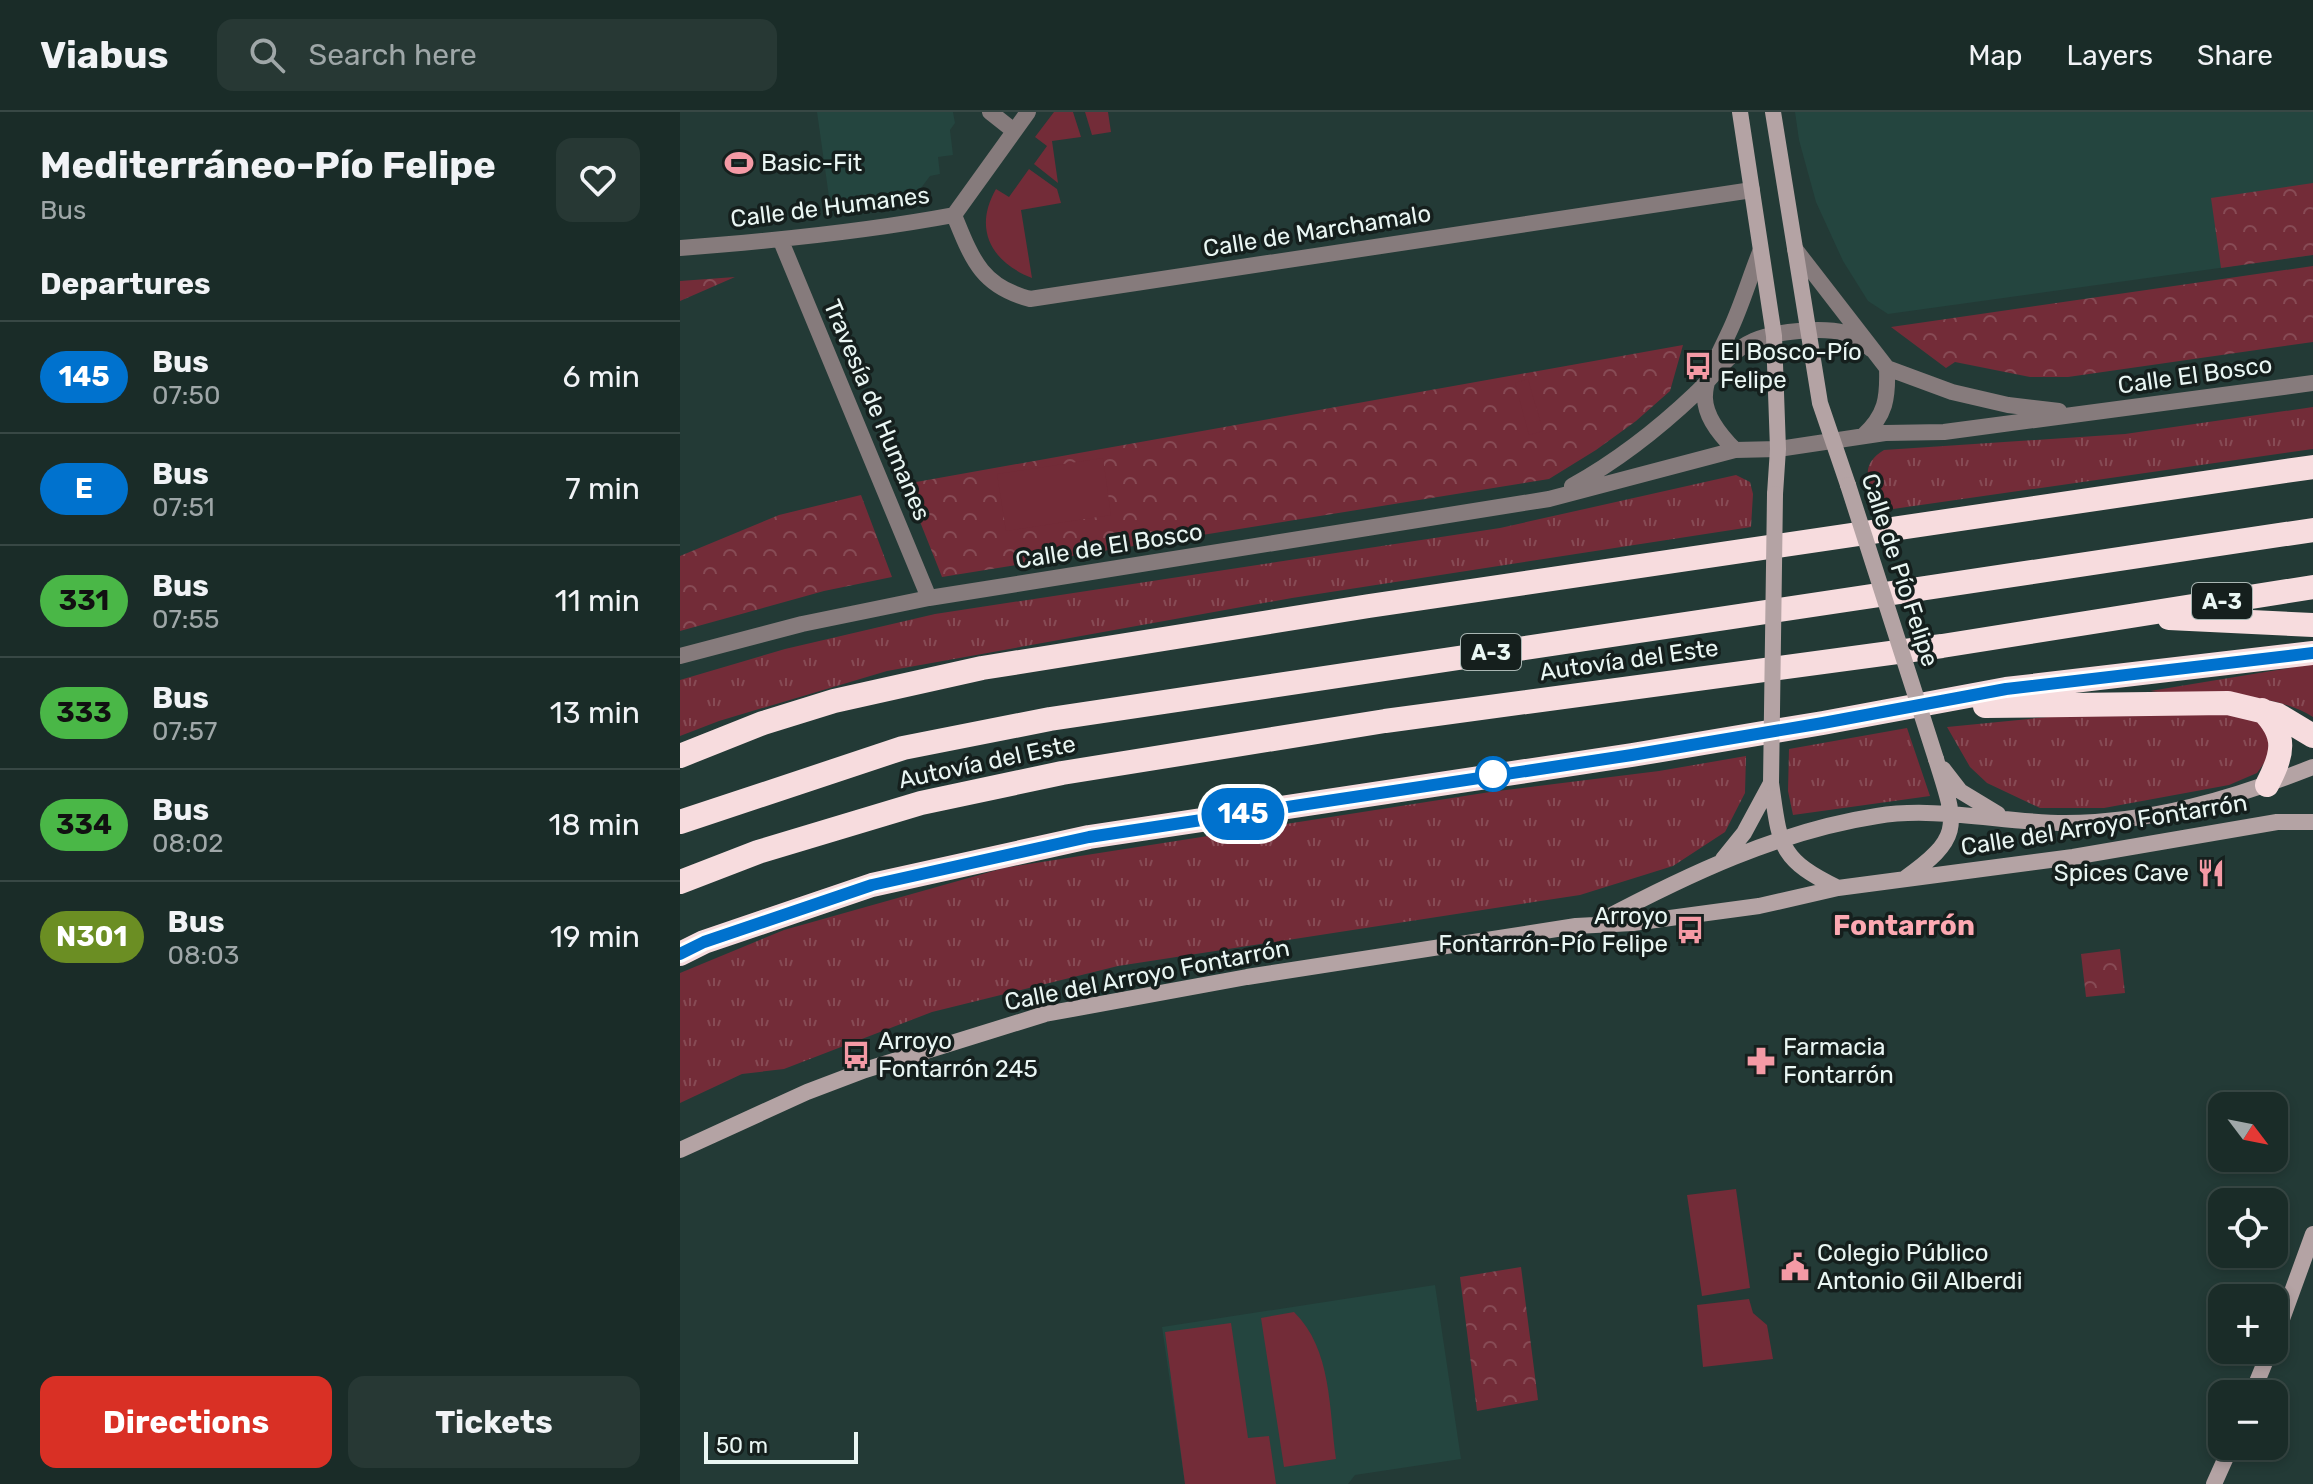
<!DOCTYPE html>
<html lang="en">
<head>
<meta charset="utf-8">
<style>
	:root { --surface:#1a2c28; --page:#273834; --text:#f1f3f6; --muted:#9fa7a8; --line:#384845; --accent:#d93025 }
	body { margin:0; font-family:Rubik,sans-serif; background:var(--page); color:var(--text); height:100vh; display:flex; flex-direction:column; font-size:30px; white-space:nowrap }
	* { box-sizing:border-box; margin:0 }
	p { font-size:26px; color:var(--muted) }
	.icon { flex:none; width:44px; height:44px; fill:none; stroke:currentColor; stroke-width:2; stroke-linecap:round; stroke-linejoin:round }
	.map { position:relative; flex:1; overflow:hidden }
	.sheet { display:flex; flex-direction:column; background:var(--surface); width:680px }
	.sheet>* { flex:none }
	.badge { padding:0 16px; border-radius:26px; font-size:28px; line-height:52px }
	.needle { width:52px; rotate:122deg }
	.buttons { position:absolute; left:1528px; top:980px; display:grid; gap:16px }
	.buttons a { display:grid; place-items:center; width:80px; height:80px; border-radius:16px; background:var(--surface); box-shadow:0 4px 12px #0003,0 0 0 2px var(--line); font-size:40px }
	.scale { position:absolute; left:24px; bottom:20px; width:154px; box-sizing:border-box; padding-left:8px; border:4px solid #e9f6f3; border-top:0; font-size:22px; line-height:28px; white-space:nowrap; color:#e9f6f3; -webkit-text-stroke:6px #151f1d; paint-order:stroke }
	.map>.badge { position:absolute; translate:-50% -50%; box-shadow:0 0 0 4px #fff }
	h2 { padding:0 40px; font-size:30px; line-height:72px }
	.round { display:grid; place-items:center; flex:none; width:84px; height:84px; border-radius:16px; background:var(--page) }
	.headline { display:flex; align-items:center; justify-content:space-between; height:136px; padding:0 40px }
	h1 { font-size:38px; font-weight:700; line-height:60px }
	.cta { display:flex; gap:16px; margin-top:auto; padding:16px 40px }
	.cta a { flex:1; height:92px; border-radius:16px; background:var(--accent); color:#fff; font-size:32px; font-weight:700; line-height:92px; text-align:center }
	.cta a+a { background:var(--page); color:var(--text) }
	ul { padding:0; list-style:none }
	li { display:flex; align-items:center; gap:24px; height:112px; padding:0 40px; border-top:2px solid var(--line) }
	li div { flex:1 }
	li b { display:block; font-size:30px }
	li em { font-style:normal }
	li .badge { min-width:88px; font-weight:700; text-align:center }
	header { display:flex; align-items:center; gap:48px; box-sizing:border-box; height:112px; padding:0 40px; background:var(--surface); border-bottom:2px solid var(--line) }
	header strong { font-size:38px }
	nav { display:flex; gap:44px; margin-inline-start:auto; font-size:28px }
	.search { width:560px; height:72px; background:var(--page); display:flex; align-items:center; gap:20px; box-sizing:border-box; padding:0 28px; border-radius:16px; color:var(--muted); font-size:30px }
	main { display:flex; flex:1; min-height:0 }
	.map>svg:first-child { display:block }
</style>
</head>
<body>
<header>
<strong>Viabus</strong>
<div class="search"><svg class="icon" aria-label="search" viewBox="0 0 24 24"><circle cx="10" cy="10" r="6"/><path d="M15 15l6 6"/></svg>Search here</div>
<nav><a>Map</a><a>Layers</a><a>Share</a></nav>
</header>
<main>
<section class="sheet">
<div class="headline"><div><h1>Mediterráneo-Pío Felipe</h1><p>Bus</p></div><a class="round"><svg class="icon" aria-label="heart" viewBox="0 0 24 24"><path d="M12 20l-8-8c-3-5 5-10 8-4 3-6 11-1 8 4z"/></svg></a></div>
<h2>Departures</h2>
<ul>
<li><span class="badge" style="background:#0072ce;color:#fff">145</span><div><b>Bus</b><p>07:50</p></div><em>6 min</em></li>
<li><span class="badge" style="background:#0072ce;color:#fff">E</span><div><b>Bus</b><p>07:51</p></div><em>7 min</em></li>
<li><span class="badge" style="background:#4ab747;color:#111">331</span><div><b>Bus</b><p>07:55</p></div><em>11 min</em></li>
<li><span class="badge" style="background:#4ab747;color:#111">333</span><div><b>Bus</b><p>07:57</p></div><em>13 min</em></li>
<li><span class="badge" style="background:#4ab747;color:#111">334</span><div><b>Bus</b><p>08:02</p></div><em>18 min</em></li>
<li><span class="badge" style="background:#6b8e23;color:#fff">N301</span><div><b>Bus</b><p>08:03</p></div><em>19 min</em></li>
</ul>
<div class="cta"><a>Directions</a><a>Tickets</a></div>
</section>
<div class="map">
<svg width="1633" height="1372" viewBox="0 0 1633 1372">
	<defs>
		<pattern id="grass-tufts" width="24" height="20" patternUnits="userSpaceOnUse" patternTransform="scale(2)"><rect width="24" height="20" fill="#732c38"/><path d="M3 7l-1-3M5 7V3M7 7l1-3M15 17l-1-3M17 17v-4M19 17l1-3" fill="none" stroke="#874b55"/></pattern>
		<pattern id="park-crowns" width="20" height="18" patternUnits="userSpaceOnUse" patternTransform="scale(2)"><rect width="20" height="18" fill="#732c38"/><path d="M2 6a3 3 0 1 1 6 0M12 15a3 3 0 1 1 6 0" fill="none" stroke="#874b55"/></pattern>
	</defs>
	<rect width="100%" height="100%" fill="#233a36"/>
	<path fill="#24453f" d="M 137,0 L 273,0 L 275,11 L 270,18 L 273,43 L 258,45 L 260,62 L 250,64 L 238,80 L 150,92 Z
		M 1115,0 L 1633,0 L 1633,143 L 1208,202 L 1188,189 L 1163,149 L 1136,90 L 1119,28 Z
		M 755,1173 L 781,1347 L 675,1363 L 668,1372 L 505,1372 L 482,1215 Z"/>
	<path fill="url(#grass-tufts)" d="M 1633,295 L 1633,337 L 1199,399 C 1191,373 1176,355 1204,338 L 1445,322 Z
		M 1056,363 L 1070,370 L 1073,382 L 1071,415 L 612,486 L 207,559 L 39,609 L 0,624 L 0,568 L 105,537 L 255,502 L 820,416 Z
		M 1633,552 L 1633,605 C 1589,577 1522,586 1470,579 Z
		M 1535,595 L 1558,598 L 1586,615 L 1590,643 L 1577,661 L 1549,673 L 1424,696 L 1360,696 L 1307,671 L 1290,655 L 1267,615 L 1368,605 Z
		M 1227,616 L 1250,684 L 1113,703 L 1108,679 L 1109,637 Z
		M 1066,644 L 1065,681 L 1045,720 L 993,754 L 900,783 L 438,854 L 252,900 L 104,957 L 62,962 L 0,991 L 0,861 L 104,818 L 324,756 L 810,680 L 979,659 Z"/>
	<path fill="url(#park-crowns)" d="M 1633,71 L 1633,143 L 1541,156 L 1531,86 Z
		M 1633,154 L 1633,230 L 1388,265 L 1350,265 L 1275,250 L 1266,256 L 1211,215 Z
		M 55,165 L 0,189 L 0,169 Z
		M 1003,233 L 990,279 L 956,309 L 916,338 L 869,367 L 262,465 L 225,372 Z
		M 181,383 L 212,465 L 144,479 L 0,519 L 0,444 L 99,403 Z
		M 1440,837 L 1445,881 L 1406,885 L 1401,842 Z
		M 841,1155 L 858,1288 L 797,1299 L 780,1165 Z"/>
	<path fill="#732c38" d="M 374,0 L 393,0 L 401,25 L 372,29 L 378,71 L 354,52 L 367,34 L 355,25 Z
		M 405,0 L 428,0 L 431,20 L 412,23 Z
		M 349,57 L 377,77 L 381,91 L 341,98 L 352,166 C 311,150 293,117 316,77 L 329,85 Z
		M 848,267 L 863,319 L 849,323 L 835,271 Z
		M 423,346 L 431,403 L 326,419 L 317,362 Z
		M 1056,1077 L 1070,1176 L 1022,1184 L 1007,1083 Z
		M 1069,1187 L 1073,1201 L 1087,1213 L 1093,1247 L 1023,1255 L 1017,1193 Z
		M 614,1200 C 652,1237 649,1298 656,1347 L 604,1355 L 581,1206 Z
		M 551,1211 L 568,1326 L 589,1324 L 596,1372 L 505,1372 L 485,1220 Z"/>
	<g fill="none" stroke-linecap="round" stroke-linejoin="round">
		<path stroke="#867b7c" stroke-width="16" d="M 310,0 L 334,19
			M 274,103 C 292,147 301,174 350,187 L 1072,78
			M 101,129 L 249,486
			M 0,136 C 92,129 183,120 274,103 L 348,0
			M 1115,137 L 1207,256 C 1208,286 1206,303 1183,324
			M 1207,256 L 1272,280 L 1328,293 L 1379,299
			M 1055,338 C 1006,289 1026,271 1051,216 C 1062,192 1070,165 1080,140
			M 892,374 C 937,349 977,318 1015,282 C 1035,264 1048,240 1073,229 C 1094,219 1143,215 1165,221 C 1174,224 1183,231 1191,237
			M 0,544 L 122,512 L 249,486 L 869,387 L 1055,338 L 1098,337 L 1205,321 L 1264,320 L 1633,271"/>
		<path stroke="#b4a3a4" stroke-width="16" d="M 1060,0 L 1094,224 L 1098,337 L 1095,382
			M 1093,0 L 1140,291 L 1168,373
			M 1263,657 L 1280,679 L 1318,702
			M 1091,671 C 1100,733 1098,747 1158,776
			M 1043,747 L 1064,721 L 1091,671
			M 1224,767 C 1285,724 1276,712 1256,647
			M 920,809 C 1007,763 1099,719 1197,704 C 1256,694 1325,711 1385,711 C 1472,711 1554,686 1633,655
			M 0,1038 L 127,980 L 185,958 L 365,902 L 567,865 L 896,814 L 953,811 L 1079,794 L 1158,776 L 1393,745 L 1597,710 L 1633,710
			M 1594,1229 L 1633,1122
			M 1572,1282 L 1590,1238
			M 1534,1372 L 1551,1334"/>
		<path stroke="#f7dcde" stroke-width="24" d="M 1489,506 L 1633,513
			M 1305,594 L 1548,591 L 1598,603 L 1633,624
			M 1582,598 C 1608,624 1603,642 1587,673
			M 0,644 L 83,611 L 154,589 L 302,556 L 689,494 L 1633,355
			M 0,710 L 223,636 L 370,607 L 1633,418
			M 0,770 L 78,740 L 241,691 L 382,661 L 705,609 L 1262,534 L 1633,475
			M 0,842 L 24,830 L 192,773 L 409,725 L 952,643 L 1143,611 L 1326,577 L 1633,541"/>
		<path stroke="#b4a3a4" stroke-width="16" d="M 1168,373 L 1256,647
			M 1091,671 L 1095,382"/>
	</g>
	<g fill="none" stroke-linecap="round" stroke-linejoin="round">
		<defs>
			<path id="line" d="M 0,842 L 24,830 L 192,773 L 409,725 L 952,643 L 1143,611 L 1326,577 L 1633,541"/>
		</defs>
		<use href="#line" stroke="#fff" stroke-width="18"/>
		<use href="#line" stroke="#0072ce" stroke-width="12"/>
	</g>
	<defs>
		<symbol id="stadium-bare" viewBox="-9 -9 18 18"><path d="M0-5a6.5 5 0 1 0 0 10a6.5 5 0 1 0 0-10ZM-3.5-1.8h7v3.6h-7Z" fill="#f49aa5" stroke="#151f1d" stroke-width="2.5" paint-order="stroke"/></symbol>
		<symbol id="bus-bare" viewBox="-9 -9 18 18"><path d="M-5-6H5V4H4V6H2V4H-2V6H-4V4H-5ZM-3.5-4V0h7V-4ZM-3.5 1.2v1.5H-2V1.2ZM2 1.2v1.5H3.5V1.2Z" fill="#f49aa5" stroke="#151f1d" stroke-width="2.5" paint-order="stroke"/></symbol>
		<symbol id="restaurant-bare" viewBox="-9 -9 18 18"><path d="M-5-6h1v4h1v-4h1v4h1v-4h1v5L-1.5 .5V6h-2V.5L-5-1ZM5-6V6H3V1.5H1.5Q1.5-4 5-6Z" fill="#f49aa5" stroke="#151f1d" stroke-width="2.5" paint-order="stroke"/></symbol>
		<symbol id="pharmacy-bare" viewBox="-9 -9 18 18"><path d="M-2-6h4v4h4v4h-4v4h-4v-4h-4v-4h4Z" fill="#f49aa5" stroke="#151f1d" stroke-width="2.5" paint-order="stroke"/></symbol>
		<symbol id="civic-bare" viewBox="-9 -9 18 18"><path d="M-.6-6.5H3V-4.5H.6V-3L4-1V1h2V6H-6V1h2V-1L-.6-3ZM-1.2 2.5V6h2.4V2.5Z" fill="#f49aa5" stroke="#151f1d" stroke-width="2.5" paint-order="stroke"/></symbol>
	</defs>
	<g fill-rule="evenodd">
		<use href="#stadium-bare" x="39" y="31" width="40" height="40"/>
		<use href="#bus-bare" x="998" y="234" width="40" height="40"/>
		<use href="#restaurant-bare" x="1511" y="741" width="40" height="40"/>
		<use href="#bus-bare" x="990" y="798" width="40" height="40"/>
		<use href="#bus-bare" x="156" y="923" width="40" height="40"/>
		<use href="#pharmacy-bare" x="1061" y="929" width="40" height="40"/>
		<use href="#civic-bare" x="1095" y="1135" width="40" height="40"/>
	</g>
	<circle fill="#fff" stroke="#0072ce" stroke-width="4" cx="813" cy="662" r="16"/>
	<g text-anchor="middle" stroke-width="7" stroke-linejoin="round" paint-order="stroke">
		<g fill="#151f1d" stroke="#a9b6b3" stroke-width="2">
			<rect x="1512" y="471" width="60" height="36" rx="6"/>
			<rect x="781" y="522" width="60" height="36" rx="6"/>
		</g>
		<g font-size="22" font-weight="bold" fill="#e9f6f3">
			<text x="1542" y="497">A-3</text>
			<text x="811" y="548">A-3</text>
		</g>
		<g font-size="24" fill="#e9f6f3" stroke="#151f1d" text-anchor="start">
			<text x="81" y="59">Basic-Fit</text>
			<text x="1040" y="248">El Bosco-Pío<tspan x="1040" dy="28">Felipe</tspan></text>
			<text x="1509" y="769" text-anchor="end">Spices Cave</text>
			<text x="988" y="812" text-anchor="end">Arroyo<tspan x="988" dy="28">Fontarrón-Pío Felipe</tspan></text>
			<text x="198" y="937">Arroyo<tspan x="198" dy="28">Fontarrón 245</tspan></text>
			<text x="1103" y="943">Farmacia<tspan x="1103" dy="28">Fontarrón</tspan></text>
			<text x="1137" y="1149">Colegio Público<tspan x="1137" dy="28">Antonio Gil Alberdi</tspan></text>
		</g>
		<g font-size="24" fill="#e9f6f3" stroke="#151f1d">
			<text transform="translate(150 95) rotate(-7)" y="8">Calle de Humanes</text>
			<text transform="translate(637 119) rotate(-9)" y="8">Calle de Marchamalo</text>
			<text transform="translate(1515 263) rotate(-8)" y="8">Calle El Bosco</text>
			<text transform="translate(197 298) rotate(67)" y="8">Travesía de Humanes</text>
			<text transform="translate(429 434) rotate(-9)" y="8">Calle de El Bosco</text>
			<text transform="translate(1220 458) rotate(72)" y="8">Calle de Pío Felipe</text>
			<text transform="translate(949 548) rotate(-8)" y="8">Autovía del Este</text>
			<text transform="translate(307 650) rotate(-12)" y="8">Autovía del Este</text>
			<text transform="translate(1424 713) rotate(-9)" y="8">Calle del Arroyo Fontarrón</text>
			<text transform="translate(467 863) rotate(-11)" y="8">Calle del Arroyo Fontarrón</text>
		</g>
		<g font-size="28" font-weight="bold" fill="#fda9b2" stroke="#151f1d">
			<text x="1224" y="823">Fontarrón</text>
		</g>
	</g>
</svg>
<div class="buttons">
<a><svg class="needle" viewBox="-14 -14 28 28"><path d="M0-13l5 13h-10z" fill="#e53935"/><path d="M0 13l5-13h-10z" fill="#9fa7a8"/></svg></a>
<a><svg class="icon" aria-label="locate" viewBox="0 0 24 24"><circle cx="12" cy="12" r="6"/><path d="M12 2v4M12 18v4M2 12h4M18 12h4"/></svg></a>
<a>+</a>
<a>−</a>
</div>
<div class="scale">50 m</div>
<b class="badge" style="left:563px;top:702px;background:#0072ce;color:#fff">145</b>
</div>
</main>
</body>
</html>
